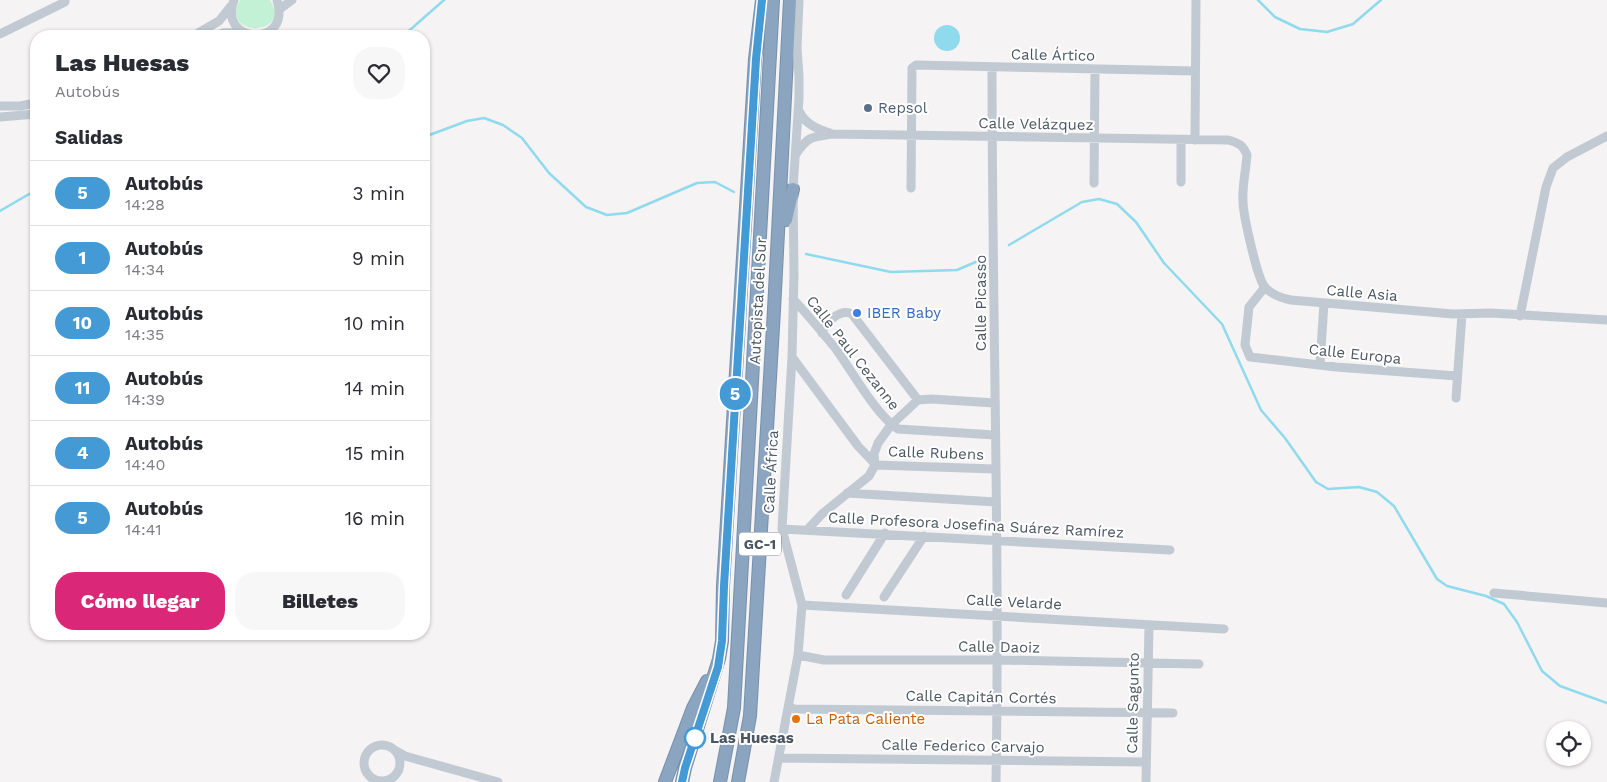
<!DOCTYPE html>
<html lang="es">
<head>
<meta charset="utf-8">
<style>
	:root { --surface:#fff; --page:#f7f7f7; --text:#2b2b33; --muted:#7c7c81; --line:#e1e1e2; --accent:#db2777 }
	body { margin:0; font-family:"Work Sans",sans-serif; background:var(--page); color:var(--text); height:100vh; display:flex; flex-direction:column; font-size:19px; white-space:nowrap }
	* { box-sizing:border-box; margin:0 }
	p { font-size:16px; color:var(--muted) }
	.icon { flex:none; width:28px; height:28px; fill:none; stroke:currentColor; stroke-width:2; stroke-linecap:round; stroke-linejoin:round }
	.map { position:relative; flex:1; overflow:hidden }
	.side { position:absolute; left:30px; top:30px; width:400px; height:610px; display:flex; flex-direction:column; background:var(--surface); border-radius:20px; box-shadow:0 1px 4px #0004 }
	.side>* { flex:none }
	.badge { padding:0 10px; border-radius:16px; font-size:18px; line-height:32px }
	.fabs { position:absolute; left:1546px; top:721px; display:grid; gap:10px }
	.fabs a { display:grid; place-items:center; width:45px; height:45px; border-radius:50%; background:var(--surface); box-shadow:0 1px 4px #0004; font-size:25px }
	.map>.badge { position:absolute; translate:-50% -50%; box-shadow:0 0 0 2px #fff }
	h2 { padding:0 25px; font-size:19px; line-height:45px }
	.round { display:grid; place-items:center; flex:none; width:52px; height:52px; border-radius:20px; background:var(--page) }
	.summary { display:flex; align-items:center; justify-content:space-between; height:85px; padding:0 25px }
	h1 { font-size:24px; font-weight:800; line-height:38px }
	.primary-button { display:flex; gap:10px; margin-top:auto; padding:10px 25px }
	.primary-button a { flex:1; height:58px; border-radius:20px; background:var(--accent); color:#fff; font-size:20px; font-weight:800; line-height:58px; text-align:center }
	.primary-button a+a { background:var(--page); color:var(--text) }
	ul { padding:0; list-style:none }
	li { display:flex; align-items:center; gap:15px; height:65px; padding:0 25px; border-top:1px solid var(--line) }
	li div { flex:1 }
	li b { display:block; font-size:19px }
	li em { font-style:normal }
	li .badge { min-width:55px; font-weight:700; text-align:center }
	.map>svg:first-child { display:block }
</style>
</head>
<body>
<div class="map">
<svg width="1607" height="782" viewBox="0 0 1607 782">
	<rect width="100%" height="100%" fill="#f5f3f3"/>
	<path fill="#c3f1d5" d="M 240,0 L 270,0 C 294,37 218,38 240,0 Z"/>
	<path fill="#90daee" d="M934 38a13 13 0 1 1 26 0a13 13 0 1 1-26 0Z"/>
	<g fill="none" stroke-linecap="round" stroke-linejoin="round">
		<path stroke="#90daee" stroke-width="2.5" d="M 1258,0 L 1275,17 L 1300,29 L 1327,32 L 1353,24 L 1381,0
			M 403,36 L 444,0
			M 424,137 L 467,121 L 484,118 L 503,125 L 522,138 L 549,173 L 586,207 L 607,215 L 627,213 L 697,183 L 715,182 L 734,192
			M 0,211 L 36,190
			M 1009,245 L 1082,202 L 1099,199 L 1117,204 L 1136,222 L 1164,263 L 1222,324 L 1261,410 L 1285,438 L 1316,482 L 1328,489 L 1359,487 L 1377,492 L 1394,506 L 1437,579 L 1447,586 L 1486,596 L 1504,604 L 1517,622 L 1542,671 L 1560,686 L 1607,703
			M 806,254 L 891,272 L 957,270 L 978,261"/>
		<defs>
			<path id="highway" d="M 786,220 L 793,189
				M 665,782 L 693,708 L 707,681
				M 682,782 L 685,768 L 719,659 L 722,641 L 723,586 L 755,59 L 762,0
				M 720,782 L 734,708 L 773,0
				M 738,782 L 750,716 L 774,310 L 790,0"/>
		</defs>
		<use href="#highway" stroke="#7690ad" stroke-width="14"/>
		<path stroke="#c1cad2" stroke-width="9" d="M 234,0 C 217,44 292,49 277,0
			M 280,9 L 292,0
			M 0,34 L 65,2 L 65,0
			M 193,36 L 219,21 L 231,6
			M 216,36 L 223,33 L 242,32
			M 992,67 C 992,305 1000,544 996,782
			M 0,106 L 20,106 L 36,103
			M 799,111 C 805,124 817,129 830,133
			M 0,117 L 36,114
			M 1195,140 L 1196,0
			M 796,154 C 808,136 812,137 832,134 L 1228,140 C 1239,143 1243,145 1247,155 C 1246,170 1242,186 1243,201 C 1243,215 1257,276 1264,286 C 1271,295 1281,298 1291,300 L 1453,314 L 1491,313 L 1607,320
			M 1181,182 L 1181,140
			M 1094,183 L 1095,70
			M 911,188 L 912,68 L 916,65 L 1195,71
			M 1265,287 L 1249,307 L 1245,345 L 1250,357 L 1336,367 L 1457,376
			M 793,299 C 808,315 822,332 836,349 C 852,371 876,415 898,429 L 995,435
			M 1520,316 L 1546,187 L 1553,168 L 1567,157 L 1607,136
			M 822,333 C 826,322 840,308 852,314 L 918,400
			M 792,357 L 858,446 L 875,464
			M 1320,364 L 1324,303
			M 1456,398 L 1462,314
			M 918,400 L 931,399 L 995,403
			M 875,465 L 995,469
			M 847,493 L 996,502
			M 782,529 L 1170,550
			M 807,530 L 822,514 L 869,476 L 875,465 L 874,454 L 878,443 L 891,425 L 918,400
			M 1494,593 L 1607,603
			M 846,595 L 885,533
			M 884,597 L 924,536
			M 802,605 L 1224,629
			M 798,655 L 824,660 L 998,660 L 1199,664
			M 789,706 L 794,709 L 1173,713
			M364 763a18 18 0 1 1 36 0a18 18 0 1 1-36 0Z
			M 396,751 L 405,756 L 498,782
			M 779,758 L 1146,762
			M 774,782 L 798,655 L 802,605 L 782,529 L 792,357 L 794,274 L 793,189 L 799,98 L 799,76 L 797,48 L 799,0
			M 1146,782 L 1149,625"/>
		<use href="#highway" stroke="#8ba5c1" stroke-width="12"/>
	</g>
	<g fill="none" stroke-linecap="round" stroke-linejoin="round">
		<defs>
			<path id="line" d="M 682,782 L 685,768 L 718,667 L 722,641 L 724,586 L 756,59 L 762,0"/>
		</defs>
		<use href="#line" stroke="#fff" stroke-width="11"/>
		<use href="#line" stroke="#449ad5" stroke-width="8"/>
	</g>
	<circle fill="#5c6f8a" stroke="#fff" stroke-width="2" cx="868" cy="108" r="5"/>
	<circle fill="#3f7fe0" stroke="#fff" stroke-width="2" cx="857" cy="313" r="5"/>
	<circle fill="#e8710a" stroke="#fff" stroke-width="2" cx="796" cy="719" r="5"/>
	<circle fill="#fff" stroke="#449ad5" stroke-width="2.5" cx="695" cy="738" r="10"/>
	<g text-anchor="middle" stroke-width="4" stroke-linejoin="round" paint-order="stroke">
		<rect fill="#fff" stroke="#808990" stroke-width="1" x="739" y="532.5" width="42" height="23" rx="4"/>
		<g font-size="14" font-weight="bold" fill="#4a5661">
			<text x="760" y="549">GC-1</text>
		</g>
		<g font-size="15" fill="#4a5661" stroke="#fff">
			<text transform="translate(1053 55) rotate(1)" y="5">Calle Ártico</text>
			<text transform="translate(1036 124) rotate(1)" y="5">Calle Velázquez</text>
			<text transform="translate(1362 293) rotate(5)" y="5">Calle Asia</text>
			<text transform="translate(758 301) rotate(-87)" y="5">Autopista del Sur</text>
			<text transform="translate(981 303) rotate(-90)" y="5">Calle Picasso</text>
			<text transform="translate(853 353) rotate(52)" y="5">Calle Paul Cezanne</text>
			<text transform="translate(1355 354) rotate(6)" y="5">Calle Europa</text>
			<text transform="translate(936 453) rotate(2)" y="5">Calle Rubens</text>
			<text transform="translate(771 472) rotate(-87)" y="5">Calle África</text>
			<text transform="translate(976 525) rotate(3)" y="5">Calle Profesora Josefina Suárez Ramírez</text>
			<text transform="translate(1014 602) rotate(3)" y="5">Calle Velarde</text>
			<text transform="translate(999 647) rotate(1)" y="5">Calle Daoiz</text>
			<text transform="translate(981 697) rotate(1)" y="5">Calle Capitán Cortés</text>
			<text transform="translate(1133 703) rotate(-89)" y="5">Calle Sagunto</text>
			<text transform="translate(963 746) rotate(1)" y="5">Calle Federico Carvajo</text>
		</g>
		<g font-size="15" fill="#4e5e75" stroke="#fff" text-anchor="start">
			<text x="878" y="113">Repsol</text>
		</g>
		<g font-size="15" fill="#366cbe" stroke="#fff" text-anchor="start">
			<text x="867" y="318">IBER Baby</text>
		</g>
		<g font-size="15" fill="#c56008" stroke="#fff" text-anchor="start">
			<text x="806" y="724">La Pata Caliente</text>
		</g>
		<g font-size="15" font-weight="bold" fill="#4a5661" stroke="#fff" text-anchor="start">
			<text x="710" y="743">Las Huesas</text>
		</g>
	</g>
</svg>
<div class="fabs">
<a><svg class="icon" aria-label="locate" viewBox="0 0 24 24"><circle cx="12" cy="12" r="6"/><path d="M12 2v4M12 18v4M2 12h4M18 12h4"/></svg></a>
</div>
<b class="badge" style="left:735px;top:394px;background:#449ad5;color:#fff">5</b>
<section class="side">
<div class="summary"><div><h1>Las Huesas</h1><p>Autobús</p></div><a class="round"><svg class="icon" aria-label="heart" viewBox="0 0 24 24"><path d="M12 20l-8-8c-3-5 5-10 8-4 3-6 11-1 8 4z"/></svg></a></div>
<h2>Salidas</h2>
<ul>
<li><span class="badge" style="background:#449ad5;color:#fff">5</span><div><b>Autobús</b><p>14:28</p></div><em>3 min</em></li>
<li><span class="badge" style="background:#449ad5;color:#fff">1</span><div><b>Autobús</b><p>14:34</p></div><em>9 min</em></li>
<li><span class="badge" style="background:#449ad5;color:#fff">10</span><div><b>Autobús</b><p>14:35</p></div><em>10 min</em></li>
<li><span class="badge" style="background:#449ad5;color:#fff">11</span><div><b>Autobús</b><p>14:39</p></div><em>14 min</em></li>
<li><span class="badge" style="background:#449ad5;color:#fff">4</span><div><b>Autobús</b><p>14:40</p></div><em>15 min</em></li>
<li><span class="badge" style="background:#449ad5;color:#fff">5</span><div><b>Autobús</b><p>14:41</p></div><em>16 min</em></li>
</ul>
<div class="primary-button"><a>Cómo llegar</a><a>Billetes</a></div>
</section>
</div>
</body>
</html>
